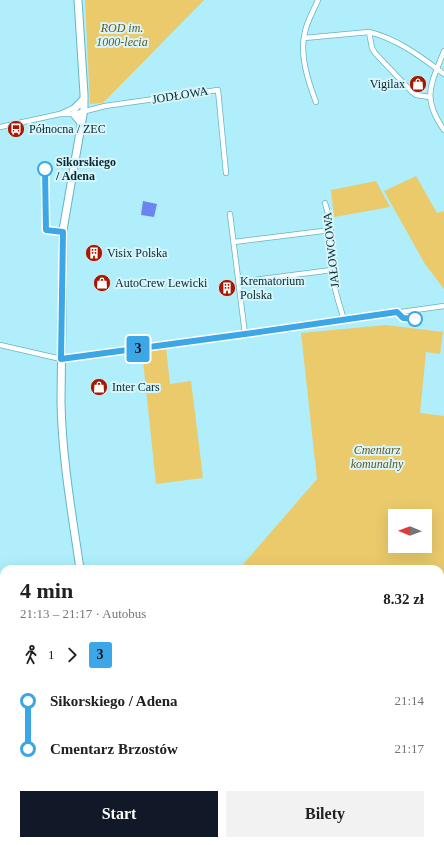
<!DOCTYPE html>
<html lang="pl">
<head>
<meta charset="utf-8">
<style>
	:root { --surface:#fff; --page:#f2f2f2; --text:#202124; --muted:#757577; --accent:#111827 }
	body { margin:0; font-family:Georgia,serif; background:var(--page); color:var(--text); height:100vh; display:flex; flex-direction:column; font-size:15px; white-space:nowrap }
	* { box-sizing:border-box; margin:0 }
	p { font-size:13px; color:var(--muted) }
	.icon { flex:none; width:22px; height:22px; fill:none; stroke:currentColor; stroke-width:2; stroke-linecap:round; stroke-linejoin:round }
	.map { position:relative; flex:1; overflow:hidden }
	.drawer { position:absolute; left:0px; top:565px; width:444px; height:280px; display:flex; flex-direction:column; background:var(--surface); border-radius:12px 12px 0 0; box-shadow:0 4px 16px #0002 }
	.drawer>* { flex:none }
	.badge { padding:0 8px; border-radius:3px; font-size:14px; line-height:26px }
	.needle { width:26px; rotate:271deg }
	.tools { position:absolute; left:388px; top:509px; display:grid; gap:8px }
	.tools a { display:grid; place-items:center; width:44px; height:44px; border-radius:0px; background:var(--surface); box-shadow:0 4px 16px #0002; font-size:20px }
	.map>.badge { position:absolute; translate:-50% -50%; box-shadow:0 0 0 2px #fff }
	.legs { display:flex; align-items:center; gap:6px; height:44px; padding:0 20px; font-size:13px }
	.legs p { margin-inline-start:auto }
	.head { display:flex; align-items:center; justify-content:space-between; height:68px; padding:0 20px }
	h1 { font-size:22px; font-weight:600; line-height:30px }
	.cta { display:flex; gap:8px; margin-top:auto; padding:8px 20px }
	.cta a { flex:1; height:46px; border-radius:0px; background:var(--accent); color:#fff; font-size:16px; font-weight:600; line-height:46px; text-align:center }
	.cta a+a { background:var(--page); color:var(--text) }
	ul { padding:0 20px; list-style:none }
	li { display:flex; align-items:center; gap:14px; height:48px; font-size:15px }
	li i { display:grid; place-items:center; width:6px; height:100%; margin:0 5px; background:currentColor }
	li i::after { content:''; width:10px; height:10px; margin:-5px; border:3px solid; border-radius:50%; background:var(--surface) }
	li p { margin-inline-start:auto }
	li:first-child i { background:linear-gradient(#0000 50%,currentColor 0) }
	li:last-child i { background:linear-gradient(currentColor 50%,#0000 0) }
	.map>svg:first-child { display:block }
</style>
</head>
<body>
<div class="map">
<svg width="444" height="845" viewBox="0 0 444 845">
	<rect width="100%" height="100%" fill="#afeefa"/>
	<path fill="#eaca6b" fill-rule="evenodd" d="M 85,0 L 204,0 L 103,103 L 90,104 Z
		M 416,176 L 437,213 L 444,211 L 444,289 L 425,264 L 384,191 Z
		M 376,181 L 390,207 L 334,217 L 331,190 Z
		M 386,325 L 443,332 L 440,354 L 426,352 L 420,413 L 444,416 L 444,609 L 440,609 L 440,569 L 239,569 L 317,479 L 301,333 ZM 395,516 L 425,516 L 425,546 L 395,546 Z
		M 166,348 L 170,384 L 191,381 L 203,478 L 156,484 L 142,351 Z"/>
	<path fill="#6b84f1" d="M 143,201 L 157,204 L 154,217 L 141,215 Z"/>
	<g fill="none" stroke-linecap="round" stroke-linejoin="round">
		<defs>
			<path id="street" d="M 369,32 L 372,48 L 375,53 L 412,92 L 416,95 L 430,97
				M 304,38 L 369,32 C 398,39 421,57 444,74
				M 444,51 C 431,85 421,97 444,130
				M 316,102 C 308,81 299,54 305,32 C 307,21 314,10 318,0
				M 60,114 L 74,114 L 105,106 L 218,90 L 226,173
				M 0,127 L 60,114 L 73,108 L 76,108
				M 325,203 C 333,225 329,245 331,268 C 333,286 339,303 344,320
				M 230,214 L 245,334
				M 234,242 L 331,230
				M 239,282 L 332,270
				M 0,345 L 61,359 L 245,334 L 444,306
				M 0,623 L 4,652
				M 0,789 L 4,791
				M 0,843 L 4,838"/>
			<path id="secondary" d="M 78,0 L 84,94 L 84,109 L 63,230 L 61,402 C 62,458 72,514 80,569
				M 75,108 L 84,99
				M 74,114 L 82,124
				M 440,685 L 444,684
				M 112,841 L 112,845"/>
		</defs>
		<use href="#street" stroke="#65b5c5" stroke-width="6"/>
		<use href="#secondary" stroke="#65b5c5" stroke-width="9"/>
		<use href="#street" stroke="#fff" stroke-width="4.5"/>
		<use href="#secondary" stroke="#fff" stroke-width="7"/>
	</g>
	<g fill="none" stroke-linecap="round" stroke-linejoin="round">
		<defs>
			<path id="line-1" d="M 45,169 L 46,230 L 63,232 L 61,359 L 245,334 L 397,312 L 403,318 L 415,319"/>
		</defs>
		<use href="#line-1" stroke="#fff" stroke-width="9"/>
		<use href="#line-1" stroke="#3ba7e7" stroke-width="6"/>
	</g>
	<defs>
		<symbol id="shop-disc" viewBox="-11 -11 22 22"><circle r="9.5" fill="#a81801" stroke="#d7f5fb"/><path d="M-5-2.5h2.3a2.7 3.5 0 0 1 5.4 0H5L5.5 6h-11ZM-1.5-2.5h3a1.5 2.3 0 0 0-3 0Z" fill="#fff"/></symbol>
		<symbol id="bus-disc" viewBox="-11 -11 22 22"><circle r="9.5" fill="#a81801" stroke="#d7f5fb"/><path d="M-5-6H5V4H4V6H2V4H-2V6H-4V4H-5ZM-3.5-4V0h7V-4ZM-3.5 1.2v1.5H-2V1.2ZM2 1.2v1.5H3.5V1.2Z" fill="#fff"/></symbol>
		<symbol id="building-disc" viewBox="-11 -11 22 22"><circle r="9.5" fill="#a81801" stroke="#d7f5fb"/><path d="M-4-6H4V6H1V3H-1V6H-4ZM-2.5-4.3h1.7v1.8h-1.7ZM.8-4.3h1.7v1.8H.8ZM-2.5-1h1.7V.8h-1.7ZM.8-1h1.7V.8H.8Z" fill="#fff"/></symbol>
	</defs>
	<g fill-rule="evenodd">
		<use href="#shop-disc" x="408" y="74" width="20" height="20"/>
		<use href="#bus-disc" x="6" y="119" width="20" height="20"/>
		<use href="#building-disc" x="84" y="243" width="20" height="20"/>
		<use href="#shop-disc" x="92" y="273" width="20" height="20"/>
		<use href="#building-disc" x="217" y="278" width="20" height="20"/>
		<use href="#shop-disc" x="89" y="377" width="20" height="20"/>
	</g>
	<g fill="#fff" stroke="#3ba7e7" stroke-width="2">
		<circle cx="45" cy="169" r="7"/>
		<circle cx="415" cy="319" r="7"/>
	</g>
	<g text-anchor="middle" stroke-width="4" stroke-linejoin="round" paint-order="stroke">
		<g font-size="12" font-style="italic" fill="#67551d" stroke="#d7f5fb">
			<text x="122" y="32">ROD im.<tspan x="122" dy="14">1000-lecia</tspan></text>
			<text x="377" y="454">Cmentarz<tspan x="377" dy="14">komunalny</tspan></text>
		</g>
		<g font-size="12" fill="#04282f" stroke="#d7f5fb" text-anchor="start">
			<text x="405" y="88" text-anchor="end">Vigilax</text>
			<text x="29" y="133">Północna / ZEC</text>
			<text x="107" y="257">Visix Polska</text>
			<text x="240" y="285">Krematorium<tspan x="240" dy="14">Polska</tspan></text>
			<text x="115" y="287">AutoCrew Lewicki</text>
			<text x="112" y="391">Inter Cars</text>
		</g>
		<g font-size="12" fill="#04282f" stroke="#d7f5fb">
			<text transform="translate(180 95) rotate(-9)" y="4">JODŁOWA</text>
			<text transform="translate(331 250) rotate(-96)" y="4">JAŁOWCOWA</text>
		</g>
		<g font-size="12" font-weight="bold" fill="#04282f" stroke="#d7f5fb" text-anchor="start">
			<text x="56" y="166">Sikorskiego<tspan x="56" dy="14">/ Adena</tspan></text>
		</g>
	</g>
</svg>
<div class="tools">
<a><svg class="needle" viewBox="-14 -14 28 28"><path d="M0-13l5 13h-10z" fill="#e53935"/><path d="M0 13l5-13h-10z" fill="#757577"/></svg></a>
</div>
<b class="badge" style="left:138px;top:349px;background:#3ba7e7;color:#111">3</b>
<section class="drawer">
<div class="head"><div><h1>4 min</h1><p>21:13 – 21:17 · Autobus</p></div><b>8.32 zł</b></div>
<div class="legs"><svg class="icon" aria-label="walk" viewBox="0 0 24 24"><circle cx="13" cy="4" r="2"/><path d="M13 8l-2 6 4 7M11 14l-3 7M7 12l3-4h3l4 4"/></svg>1<svg class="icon" aria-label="forward" viewBox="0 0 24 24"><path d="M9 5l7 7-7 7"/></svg><b class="badge" style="background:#3ba7e7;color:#111">3</b></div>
<ul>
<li><i style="color:#3ba7e7"></i><b>Sikorskiego / Adena</b><p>21:14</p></li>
<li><i style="color:#3ba7e7"></i><b>Cmentarz Brzostów</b><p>21:17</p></li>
</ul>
<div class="cta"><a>Start</a><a>Bilety</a></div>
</section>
</div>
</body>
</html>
